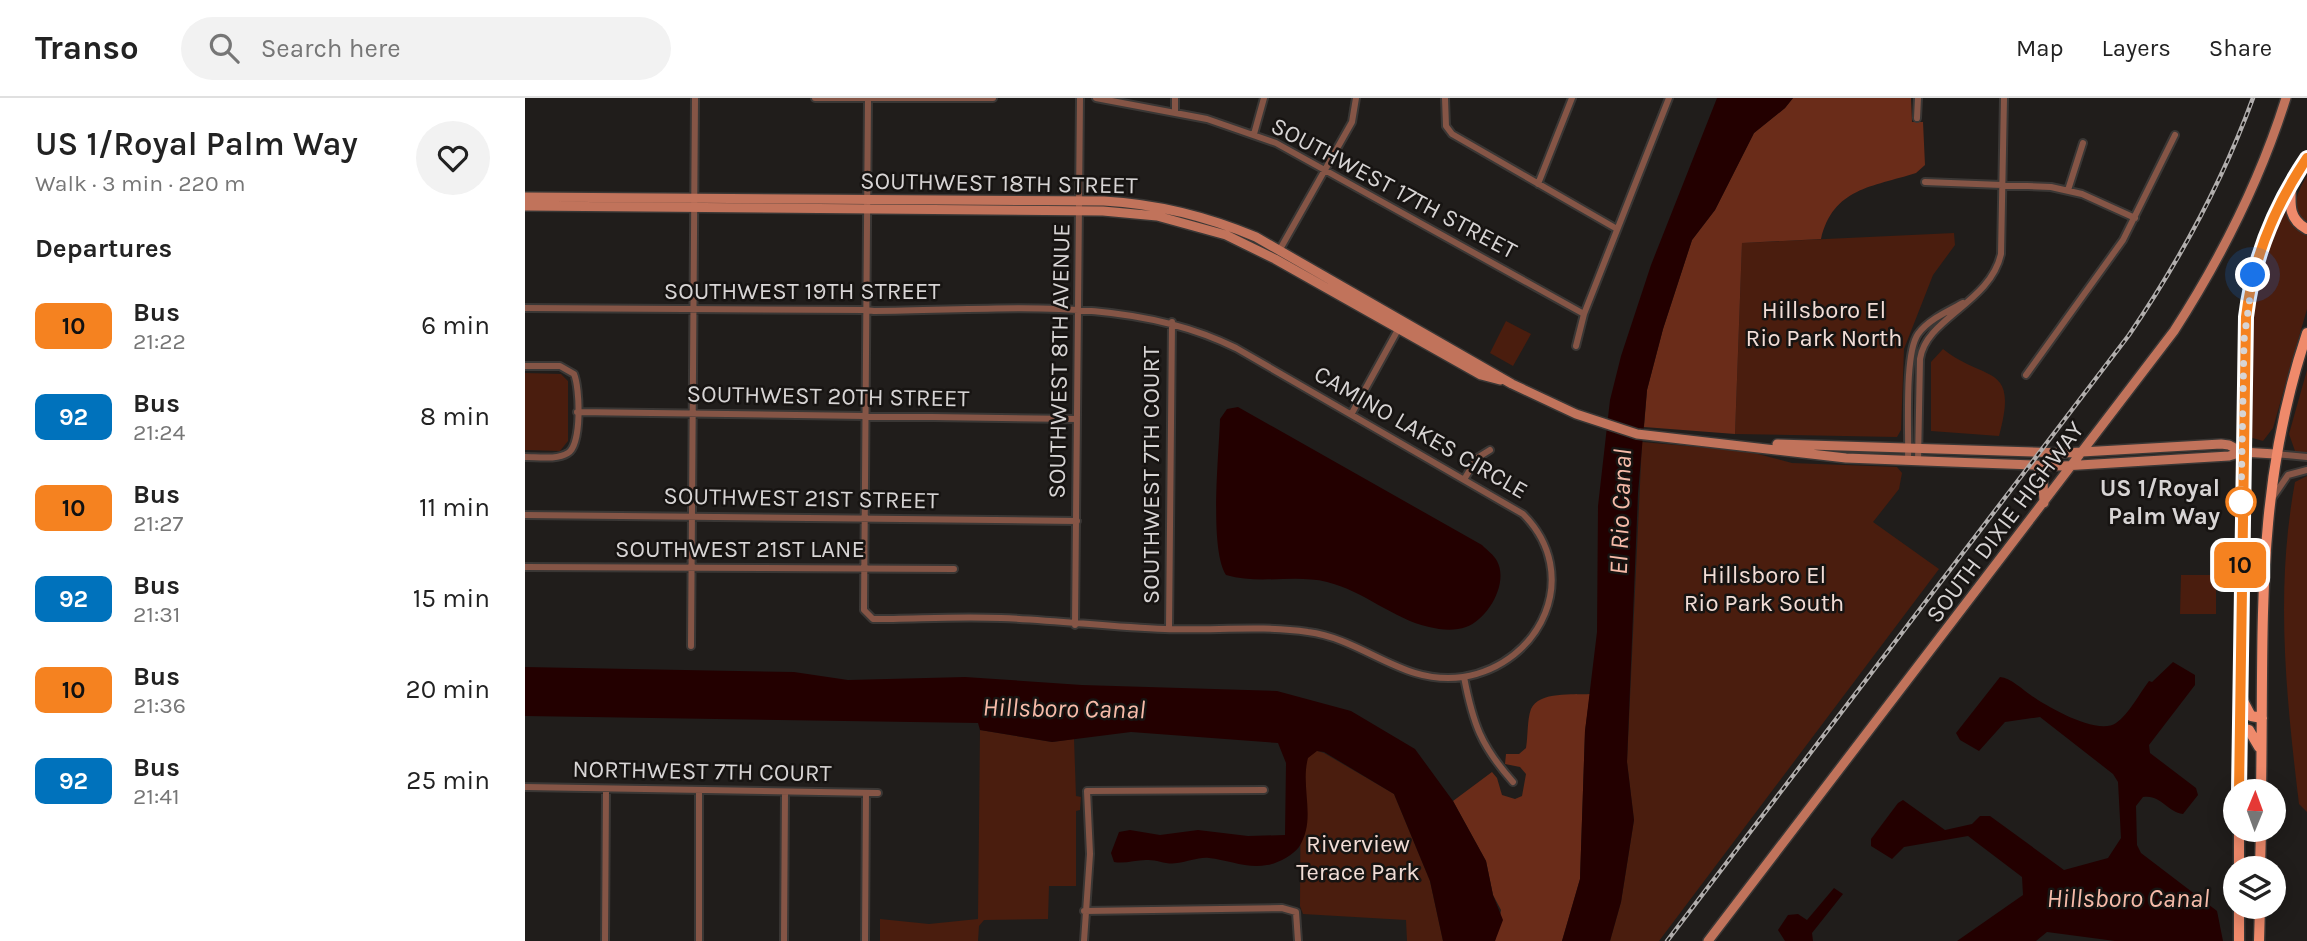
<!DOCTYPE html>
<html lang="en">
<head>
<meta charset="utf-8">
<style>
	:root { --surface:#fff; --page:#f2f2f2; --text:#222; --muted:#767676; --line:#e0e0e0 }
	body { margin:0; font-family:Karla,sans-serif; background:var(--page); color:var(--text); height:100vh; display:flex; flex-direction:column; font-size:26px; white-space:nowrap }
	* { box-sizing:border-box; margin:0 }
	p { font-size:23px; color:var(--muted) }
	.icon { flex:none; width:38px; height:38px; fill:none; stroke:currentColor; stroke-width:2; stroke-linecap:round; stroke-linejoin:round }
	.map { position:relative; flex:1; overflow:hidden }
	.drawer { display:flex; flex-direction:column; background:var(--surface); width:525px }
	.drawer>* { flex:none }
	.badge { padding:0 14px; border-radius:10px; font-size:24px; line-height:46px }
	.needle { width:46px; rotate:1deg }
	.buttons { position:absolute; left:1698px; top:681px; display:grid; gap:14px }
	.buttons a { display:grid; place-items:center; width:63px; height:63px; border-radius:50%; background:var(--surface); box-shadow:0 4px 18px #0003; font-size:35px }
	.you { position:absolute; width:35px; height:35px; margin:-18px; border:5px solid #fff; border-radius:50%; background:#1a73e8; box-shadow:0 0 0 10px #1a73e833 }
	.map>.badge { position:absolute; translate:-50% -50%; box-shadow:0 0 0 4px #fff }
	h2 { padding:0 35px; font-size:26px; line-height:63px }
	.round { display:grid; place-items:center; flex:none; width:74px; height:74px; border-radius:37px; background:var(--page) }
	.summary { display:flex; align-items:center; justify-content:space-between; height:119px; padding:0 35px }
	h1 { font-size:33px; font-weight:600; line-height:52px }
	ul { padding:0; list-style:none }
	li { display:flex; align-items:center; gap:21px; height:91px; padding:0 35px }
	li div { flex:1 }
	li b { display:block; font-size:26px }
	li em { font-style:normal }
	li .badge { min-width:77px; font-weight:700; text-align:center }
	header { display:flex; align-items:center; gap:42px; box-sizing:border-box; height:98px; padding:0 35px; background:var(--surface); border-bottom:2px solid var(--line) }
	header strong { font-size:33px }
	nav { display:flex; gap:38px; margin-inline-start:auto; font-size:24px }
	.search { width:490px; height:63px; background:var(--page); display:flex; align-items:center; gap:18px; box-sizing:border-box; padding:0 24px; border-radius:38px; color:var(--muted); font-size:26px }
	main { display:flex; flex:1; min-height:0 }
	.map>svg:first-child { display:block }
</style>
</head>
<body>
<header>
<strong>Transo</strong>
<div class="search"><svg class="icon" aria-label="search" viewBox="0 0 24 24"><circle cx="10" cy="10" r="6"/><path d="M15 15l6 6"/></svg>Search here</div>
<nav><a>Map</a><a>Layers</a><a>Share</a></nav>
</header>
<main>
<section class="drawer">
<div class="summary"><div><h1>US 1/Royal Palm Way</h1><p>Walk · 3 min · 220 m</p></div><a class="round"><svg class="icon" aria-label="heart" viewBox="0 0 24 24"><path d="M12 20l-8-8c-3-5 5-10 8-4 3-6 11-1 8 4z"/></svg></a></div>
<h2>Departures</h2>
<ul>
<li><span class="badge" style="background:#f58220;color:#111">10</span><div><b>Bus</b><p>21:22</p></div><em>6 min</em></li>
<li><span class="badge" style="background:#0072bc;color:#fff">92</span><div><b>Bus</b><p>21:24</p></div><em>8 min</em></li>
<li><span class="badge" style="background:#f58220;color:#111">10</span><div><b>Bus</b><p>21:27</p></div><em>11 min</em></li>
<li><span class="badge" style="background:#0072bc;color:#fff">92</span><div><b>Bus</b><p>21:31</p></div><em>15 min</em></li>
<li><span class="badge" style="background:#f58220;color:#111">10</span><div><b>Bus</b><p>21:36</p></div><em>20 min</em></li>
<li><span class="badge" style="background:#0072bc;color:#fff">92</span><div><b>Bus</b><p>21:41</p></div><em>25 min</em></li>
</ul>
</section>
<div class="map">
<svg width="1782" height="843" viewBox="0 0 1782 843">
	<rect width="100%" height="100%" fill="#201d1b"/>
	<path fill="#4a1d0e" d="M 1782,78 L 1782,127 C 1763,114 1772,94 1782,78 Z
		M 1762,113 L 1772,130 L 1782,136 L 1782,211 L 1748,330 L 1738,343 L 1724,339 C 1725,282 1721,155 1762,113 Z
		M 1429,135 L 1430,147 L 1408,177 L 1379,251 L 1376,332 L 1372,339 L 1210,336 L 1217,145 Z
		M 981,223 L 1006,236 L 988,268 L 965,255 Z
		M 1418,251 C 1461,285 1494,264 1474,338 L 1406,333 L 1406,264 Z
		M 1782,272 L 1782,356 L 1770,353 L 1764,336 Z
		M 0,275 L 36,276 L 43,283 L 43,343 L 35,353 L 0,352 Z
		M 1117,344 L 1221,353 L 1267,365 L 1372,369 L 1377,375 L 1374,391 L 1348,424 L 1414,471 L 1134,843 L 1085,843 L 1096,804 L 1109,722 L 1102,664 Z
		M 1782,378 L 1782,714 L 1774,706 C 1761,598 1750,492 1770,384 Z
		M 1656,477 L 1691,477 L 1691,516 L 1655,516 Z
		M 455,632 L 527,644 L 549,641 L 551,698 L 556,699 L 555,712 L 551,713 L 551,788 L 524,788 L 523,821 L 459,822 L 454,828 L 453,843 L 355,843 L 355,821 L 404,826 L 453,821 Z
		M 776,648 L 799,655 L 869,696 L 905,783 L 918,843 L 882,843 L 881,822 L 778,816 L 775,808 Z"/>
	<path fill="#6a2c19" d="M 1268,0 L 1386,0 L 1387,24 L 1398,24 L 1400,67 L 1391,75 C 1347,89 1308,90 1296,141 L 1217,145 L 1210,336 L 1119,329 L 1122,292 L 1138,231 L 1167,142 L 1190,112 L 1229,35 L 1260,10 Z
		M 1065,596 L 1060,633 L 1055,781 L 1037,843 L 970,843 L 976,812 L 968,797 L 961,763 L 928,703 L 967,674 L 972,680 L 977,697 L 990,701 L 997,698 L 1001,676 L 995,669 L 980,666 L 981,656 L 994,656 L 1001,650 C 1003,638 1002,622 1006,611 C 1014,593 1049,597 1065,596 Z"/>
	<path fill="#230000" d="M 1192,0 L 1268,0 L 1260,10 L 1229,35 L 1190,112 L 1167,142 L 1138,231 L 1122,292 L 1113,395 L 1102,664 L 1109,722 L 1096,804 L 1085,843 L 1037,843 L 1055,781 L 1060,633 L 1072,534 L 1073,408 L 1085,302 L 1096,258 L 1126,167 Z
		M 713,309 L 957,447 C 962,452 969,457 972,463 C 984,485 963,521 941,529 C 930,533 916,532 904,529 C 868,521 839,493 802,484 C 769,476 734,487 701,477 C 684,450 694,357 695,321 L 702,311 Z
		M 1648,564 L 1670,577 L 1670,587 L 1624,647 L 1625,655 L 1671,690 L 1673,697 L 1658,716 C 1642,714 1636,696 1618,699 L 1611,708 L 1612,747 L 1616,755 L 1692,813 L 1698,843 L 1590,843 L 1522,834 L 1511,843 L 1432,843 L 1498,797 L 1497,779 L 1443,738 L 1379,749 L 1367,761 L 1346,748 L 1346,741 L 1373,705 L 1378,702 L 1420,732 L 1447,726 L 1455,718 L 1465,718 L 1539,772 L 1583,760 L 1596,740 L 1593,684 L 1588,676 L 1515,619 L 1480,624 L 1454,653 L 1435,642 L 1431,635 L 1475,579 C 1486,580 1498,592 1507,598 C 1523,609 1573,638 1591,625 C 1604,616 1614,596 1624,583 L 1627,584 Z
		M 0,569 L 269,574 L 323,582 L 440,579 L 557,587 L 752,593 L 826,613 L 890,651 L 928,703 L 961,763 L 968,797 L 978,822 L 970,843 L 918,843 L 905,783 L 869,696 L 799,654 L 792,653 L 783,660 C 775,690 792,721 774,749 C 768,757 752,766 742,767 C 723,771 703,762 684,760 C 673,759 663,764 652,765 C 641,767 631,761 621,762 C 610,762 600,766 589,764 L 586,755 L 594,734 L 605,732 L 635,737 L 673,732 L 723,738 L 760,737 L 761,665 L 753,645 L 606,634 L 527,644 L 455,632 L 453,625 L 0,618 Z
		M 1309,790 L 1318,796 L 1287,835 L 1288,843 L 1260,843 L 1253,832 L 1263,817 L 1273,816 L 1282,822 Z"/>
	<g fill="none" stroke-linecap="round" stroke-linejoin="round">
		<defs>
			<path id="minor" d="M 290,0 L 468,0
				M 571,0 L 682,21 L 751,45 L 1059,216
				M 920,0 L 921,28 L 927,36 L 1092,131
				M 650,14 L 650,0
				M 1392,20 L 1393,0
				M 729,36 L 739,0
				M 1400,84 L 1526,89 L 1557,96 L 1610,120
				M 1013,86 L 1047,0
				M 1543,92 L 1558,45
				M 754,153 L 827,24 L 831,0
				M 0,210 L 340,212 L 349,213 C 469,213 601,195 711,250 L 998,416 C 1058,476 1017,566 938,579 C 878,588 839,541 783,534 C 736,527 687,533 640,531 C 585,529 531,522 476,520 C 434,518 391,521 348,521 L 339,512 L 343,0
				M 1051,248 L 1059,216 L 1144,0
				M 0,268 L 35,268 L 49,276 C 55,290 57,347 43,355 C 32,362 13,359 0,359
				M 1501,277 L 1598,142 L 1650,37
				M 52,314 L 552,321
				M 827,315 L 875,228
				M 1750,356 L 1782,359
				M 1383,362 C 1384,334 1379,256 1393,236 C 1403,222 1423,213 1438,205
				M 1393,363 L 1395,261 C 1401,220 1465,205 1476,156 L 1479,0
				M 940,380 L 952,360 L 965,352
				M 1748,399 L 1763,377 L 1782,372
				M 0,417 L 552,423
				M 0,469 L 429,471
				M 550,527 L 555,0
				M 644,531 L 647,224
				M 166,548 L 170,0
				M 939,579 C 948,626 956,648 988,684
				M 0,689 L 353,695
				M 174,692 L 174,843
				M 559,813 L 757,810 L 771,814 L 773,843
				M 80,843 L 81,691
				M 259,843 L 260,694
				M 340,843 L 341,695
				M 559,843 L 565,756 L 562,693 L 739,692"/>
			<path id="secondary" d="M 0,99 L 579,103 C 633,106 681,118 731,139 L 987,286 L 1051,316 L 1112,336 L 1321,360 L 1426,364 L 1538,368 L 1704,358 L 1717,354 L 1750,356
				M 0,108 L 578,113 L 632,118 L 701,137 L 750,161 L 956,277 L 975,282
				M 1252,346 L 1539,355 L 1696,346 L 1704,347 L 1717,354
				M 1512,367 L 1518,383 L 1519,405
				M 1183,843 L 1649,233 C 1696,160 1735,83 1761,0"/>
			<path id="primary" d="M 1766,87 C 1765,106 1763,121 1782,131
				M 1717,601 L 1726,618 L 1737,620
				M 1714,629 L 1724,632 L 1734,649
				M 1714,693 L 1721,219 C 1728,160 1749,109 1782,60
				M 1736,693 C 1739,530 1729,393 1782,235
				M 1714,732 L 1714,770
				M 1735,770 L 1736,732
				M 1714,808 L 1714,843
				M 1734,843 L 1735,808"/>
		</defs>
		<use href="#minor" stroke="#3a3735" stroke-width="10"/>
		<use href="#secondary" stroke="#3a3735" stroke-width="12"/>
		<use href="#primary" stroke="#3a3735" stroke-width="13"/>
		<use href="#minor" stroke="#855546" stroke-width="6"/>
		<use href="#secondary" stroke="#c1735b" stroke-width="9"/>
		<use href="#primary" stroke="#ef8a6b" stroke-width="10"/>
		<defs>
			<path id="rail" d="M 1142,843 L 1604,237 C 1655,162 1697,85 1728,0"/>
		</defs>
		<use href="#rail" stroke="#b1aead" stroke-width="4.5"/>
		<use href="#rail" stroke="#171412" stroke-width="2" stroke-dasharray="5" stroke-linecap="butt"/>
	</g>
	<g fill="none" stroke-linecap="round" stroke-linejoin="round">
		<defs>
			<path id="line" d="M 1714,693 L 1721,219 C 1728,160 1749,109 1782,60"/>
		</defs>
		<use href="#line" stroke="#fff" stroke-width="16"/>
		<use href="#line" stroke="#f58220" stroke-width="10"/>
		<path stroke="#d7d4d4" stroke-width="7" stroke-dasharray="0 12.6" d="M 1716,404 L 1719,242 L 1728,177"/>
	</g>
	<circle fill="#fff" stroke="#f58220" stroke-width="3.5" cx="1716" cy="404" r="14"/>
	<g text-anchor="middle" stroke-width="5" stroke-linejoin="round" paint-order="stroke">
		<g font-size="24" fill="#d7d4d4" stroke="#171412">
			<text transform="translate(474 85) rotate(1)" y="8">SOUTHWEST 18TH STREET</text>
			<text transform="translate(869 90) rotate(28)" y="8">SOUTHWEST 17TH STREET</text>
			<text x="277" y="201">SOUTHWEST 19TH STREET</text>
			<text transform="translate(534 263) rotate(-89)" y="8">SOUTHWEST 8TH AVENUE</text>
			<text transform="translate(303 298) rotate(1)" y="8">SOUTHWEST 20TH STREET</text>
			<text transform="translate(896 334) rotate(30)" y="8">CAMINO LAKES CIRCLE</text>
			<text transform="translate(626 377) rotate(-90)" y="8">SOUTHWEST 7TH COURT</text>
			<text transform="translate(276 400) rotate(1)" y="8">SOUTHWEST 21ST STREET</text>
			<text transform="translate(1480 424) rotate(-53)" y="8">SOUTH DIXIE HIGHWAY</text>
			<text x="215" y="459">SOUTHWEST 21ST LANE</text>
			<text transform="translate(177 673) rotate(1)" y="8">NORTHWEST 7TH COURT</text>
		</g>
		<g font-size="24" fill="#f2ddd6" stroke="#171412">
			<text x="1299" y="220">Hillsboro El<tspan x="1299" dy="28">Rio Park North</tspan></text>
			<text x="1239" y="485">Hillsboro El<tspan x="1239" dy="28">Rio Park South</tspan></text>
			<text x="833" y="754">Riverview<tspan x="833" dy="28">Terace Park</tspan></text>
		</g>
		<g font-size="24" font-weight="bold" fill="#d7d4d4" stroke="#171412" text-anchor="end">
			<text x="1695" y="398">US 1/Royal<tspan x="1695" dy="28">Palm Way</tspan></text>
		</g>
		<g font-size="26" font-style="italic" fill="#f7bba9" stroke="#171412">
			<text transform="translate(1095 414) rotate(-88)" y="9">El Rio Canal</text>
			<text transform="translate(539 610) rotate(1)" y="9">Hillsboro Canal</text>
			<text x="1603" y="809">Hillsboro Canal</text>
		</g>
	</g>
</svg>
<div class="buttons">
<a><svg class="needle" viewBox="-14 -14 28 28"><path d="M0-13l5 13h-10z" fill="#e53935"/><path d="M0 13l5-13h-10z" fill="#767676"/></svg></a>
<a><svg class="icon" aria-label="layers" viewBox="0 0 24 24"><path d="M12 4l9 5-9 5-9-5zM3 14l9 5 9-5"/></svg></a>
</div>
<div class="you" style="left:1728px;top:177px"></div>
<b class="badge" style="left:1715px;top:467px;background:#f58220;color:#111">10</b>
</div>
</main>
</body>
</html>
